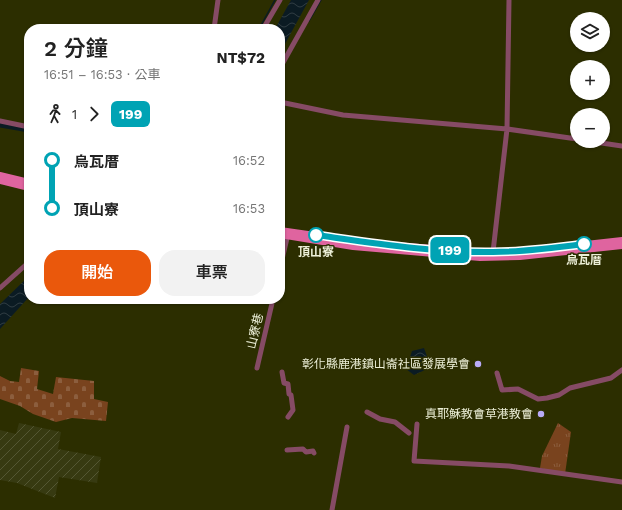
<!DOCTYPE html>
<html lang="zh-TW">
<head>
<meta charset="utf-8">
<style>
	:root { --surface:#fff; --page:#f2f2f2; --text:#222; --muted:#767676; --accent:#ea580c }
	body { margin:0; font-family:"Work Sans","Noto Sans TC",sans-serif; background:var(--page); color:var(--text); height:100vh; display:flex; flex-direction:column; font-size:15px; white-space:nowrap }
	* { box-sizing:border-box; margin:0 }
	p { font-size:13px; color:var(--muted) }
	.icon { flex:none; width:22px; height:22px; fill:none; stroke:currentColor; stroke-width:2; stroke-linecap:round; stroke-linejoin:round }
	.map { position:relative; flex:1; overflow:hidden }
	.side { position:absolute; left:24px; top:24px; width:261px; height:280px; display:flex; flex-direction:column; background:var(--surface); border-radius:16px; box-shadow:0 1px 3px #0004 }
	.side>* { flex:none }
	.badge { padding:0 8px; border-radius:6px; font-size:14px; line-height:26px }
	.controls { position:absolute; left:570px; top:12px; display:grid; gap:8px }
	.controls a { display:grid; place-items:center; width:40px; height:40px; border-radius:50%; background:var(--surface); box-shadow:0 1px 3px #0004; font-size:20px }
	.map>.badge { position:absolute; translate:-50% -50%; box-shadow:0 0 0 2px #fff }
	.legs { display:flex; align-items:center; gap:6px; height:44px; padding:0 20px; font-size:13px }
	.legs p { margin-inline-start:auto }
	.summary { display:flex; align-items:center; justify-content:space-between; height:68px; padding:0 20px }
	h1 { font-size:22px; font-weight:600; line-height:30px }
	.cta { display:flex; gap:8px; margin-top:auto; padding:8px 20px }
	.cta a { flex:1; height:46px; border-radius:16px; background:var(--accent); color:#fff; font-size:16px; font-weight:600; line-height:46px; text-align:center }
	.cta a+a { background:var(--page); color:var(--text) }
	ul { padding:0 20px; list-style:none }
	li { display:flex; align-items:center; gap:14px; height:48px; font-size:15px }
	li i { display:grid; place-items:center; width:6px; height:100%; margin:0 5px; background:currentColor }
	li i::after { content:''; width:10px; height:10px; margin:-5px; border:3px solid; border-radius:50%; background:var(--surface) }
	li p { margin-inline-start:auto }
	li:first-child i { background:linear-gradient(#0000 50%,currentColor 0) }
	li:last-child i { background:linear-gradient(currentColor 50%,#0000 0) }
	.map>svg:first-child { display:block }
</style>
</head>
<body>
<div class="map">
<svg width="622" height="510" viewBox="0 0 622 510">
	<defs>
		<pattern id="industrial-furrows" width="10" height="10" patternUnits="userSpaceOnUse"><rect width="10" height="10" fill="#373a11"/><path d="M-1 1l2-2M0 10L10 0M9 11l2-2" fill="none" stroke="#545733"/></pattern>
		<pattern id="grass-tufts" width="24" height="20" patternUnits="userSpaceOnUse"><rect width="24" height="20" fill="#79431e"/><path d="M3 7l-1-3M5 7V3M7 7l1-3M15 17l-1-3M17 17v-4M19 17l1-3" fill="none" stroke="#8c5e3e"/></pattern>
		<pattern id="cemetery-stones" width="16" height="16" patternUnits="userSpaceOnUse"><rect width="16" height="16" fill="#79431e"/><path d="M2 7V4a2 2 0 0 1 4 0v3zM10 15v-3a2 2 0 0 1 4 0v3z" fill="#8c5e3e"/></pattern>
		<pattern id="water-waves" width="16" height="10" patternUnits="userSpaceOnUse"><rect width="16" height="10" fill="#0b1b23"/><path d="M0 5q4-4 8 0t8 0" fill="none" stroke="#2f3c42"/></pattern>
	</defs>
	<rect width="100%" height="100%" fill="#2c2e00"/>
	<path fill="url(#industrial-furrows)" d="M 19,423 L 61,432 L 58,449 L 101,457 L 97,483 L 59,477 L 55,498 L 17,483 L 0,480 L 0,430 L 16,434 Z"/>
	<path fill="url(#grass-tufts)" d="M 558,423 L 571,432 L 565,474 L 540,468 L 542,456 Z"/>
	<path fill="url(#cemetery-stones)" d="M 21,368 L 39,371 L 37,389 L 53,394 L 56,377 L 94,381 L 94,399 L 108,402 L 106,421 L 72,418 L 56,422 L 33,414 L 20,406 L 0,399 L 0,376 L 10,381 L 19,382 Z"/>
	<path fill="url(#water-waves)" d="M 291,0 L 309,0 L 280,53 L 280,29 L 275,29 Z
		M 29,276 L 29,297 L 0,329 L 0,304 Z
		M 424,348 L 428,359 L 424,362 L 425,370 L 414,375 L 406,369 L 412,351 Z"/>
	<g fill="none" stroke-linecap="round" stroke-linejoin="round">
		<path stroke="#0b1b23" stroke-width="1.5" d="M 309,21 L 321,0
			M 259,29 L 275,0"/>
		<path stroke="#0b1b23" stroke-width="5" d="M 0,125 L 29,130"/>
		<path stroke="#864b65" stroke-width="5" d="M 214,29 L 218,0
			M 263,29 L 280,0
			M 280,68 L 318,0
			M 280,102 L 343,115 L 507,129 L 577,139
			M 0,121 L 29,127
			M 588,141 L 622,146
			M 493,252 L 507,129 L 509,0
			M 280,268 L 288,234
			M 0,288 L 29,262
			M 257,368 L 273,299
			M 282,372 L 284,383 L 288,384 L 289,394 L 291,395 L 293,410 L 288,417
			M 497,373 L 502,390 L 518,389 L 538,399 L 547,398 L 559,395 L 570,388 L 611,378 L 622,370
			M 367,412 L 380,419 L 395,422 L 409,433
			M 417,424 L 414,461 L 509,466 L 622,482
			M 287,450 L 303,449 L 306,452 L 313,451 L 314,453
			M 332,510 L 347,427"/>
		<path stroke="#df649f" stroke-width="6" d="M 0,175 L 29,182
			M 0,181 L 29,188
			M 280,230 L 371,243 L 481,252 L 532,250 L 622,240
			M 280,235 L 353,247 L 480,258 L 520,257 L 622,246"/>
	</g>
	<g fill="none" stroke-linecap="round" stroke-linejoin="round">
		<defs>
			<path id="line-1" d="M 316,235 C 373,243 435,253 493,252 C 523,252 554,248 584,244"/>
		</defs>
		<use href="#line-1" stroke="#fff" stroke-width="9"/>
		<use href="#line-1" stroke="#00a3b4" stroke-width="6"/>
	</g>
	<g fill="#fff" stroke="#00a3b4" stroke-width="2">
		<circle cx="316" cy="235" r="7"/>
		<circle cx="584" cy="244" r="7"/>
	</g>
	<g fill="#b9abf7" stroke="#2c2e00" stroke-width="1.5">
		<circle cx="478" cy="364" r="4"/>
		<circle cx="541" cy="414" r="4"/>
	</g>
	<g text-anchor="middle" stroke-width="3" stroke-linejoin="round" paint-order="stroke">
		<g font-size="12" font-weight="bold" fill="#ecefd7" stroke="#2c2e00">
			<text x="316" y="256">頂山寮</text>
			<text x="584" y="264">烏瓦厝</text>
		</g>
		<g font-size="12" fill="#ecefd7" stroke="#2c2e00">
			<text transform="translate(255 331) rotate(-77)" y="4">山寮巷</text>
		</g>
		<g font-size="12" fill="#ecefd7" stroke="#2c2e00" text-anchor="end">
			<text x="470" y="368">彰化縣鹿港鎮山崙社區發展學會</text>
			<text x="533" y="418">真耶穌教會草港教會</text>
		</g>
	</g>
</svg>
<div class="controls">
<a><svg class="icon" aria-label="layers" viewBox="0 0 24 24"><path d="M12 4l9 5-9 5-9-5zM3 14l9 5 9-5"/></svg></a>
<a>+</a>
<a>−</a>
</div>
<b class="badge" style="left:450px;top:250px;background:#00a3b4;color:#fff">199</b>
<section class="side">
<div class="summary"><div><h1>2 分鐘</h1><p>16:51 – 16:53 · 公車</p></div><b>NT$72</b></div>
<div class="legs"><svg class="icon" aria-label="walk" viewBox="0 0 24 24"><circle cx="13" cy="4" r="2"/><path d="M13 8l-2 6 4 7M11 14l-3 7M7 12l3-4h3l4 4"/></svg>1<svg class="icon" aria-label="forward" viewBox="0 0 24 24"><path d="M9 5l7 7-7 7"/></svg><b class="badge" style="background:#00a3b4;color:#fff">199</b></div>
<ul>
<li><i style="color:#00a3b4"></i><b>烏瓦厝</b><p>16:52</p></li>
<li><i style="color:#00a3b4"></i><b>頂山寮</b><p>16:53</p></li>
</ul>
<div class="cta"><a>開始</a><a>車票</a></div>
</section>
</div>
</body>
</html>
